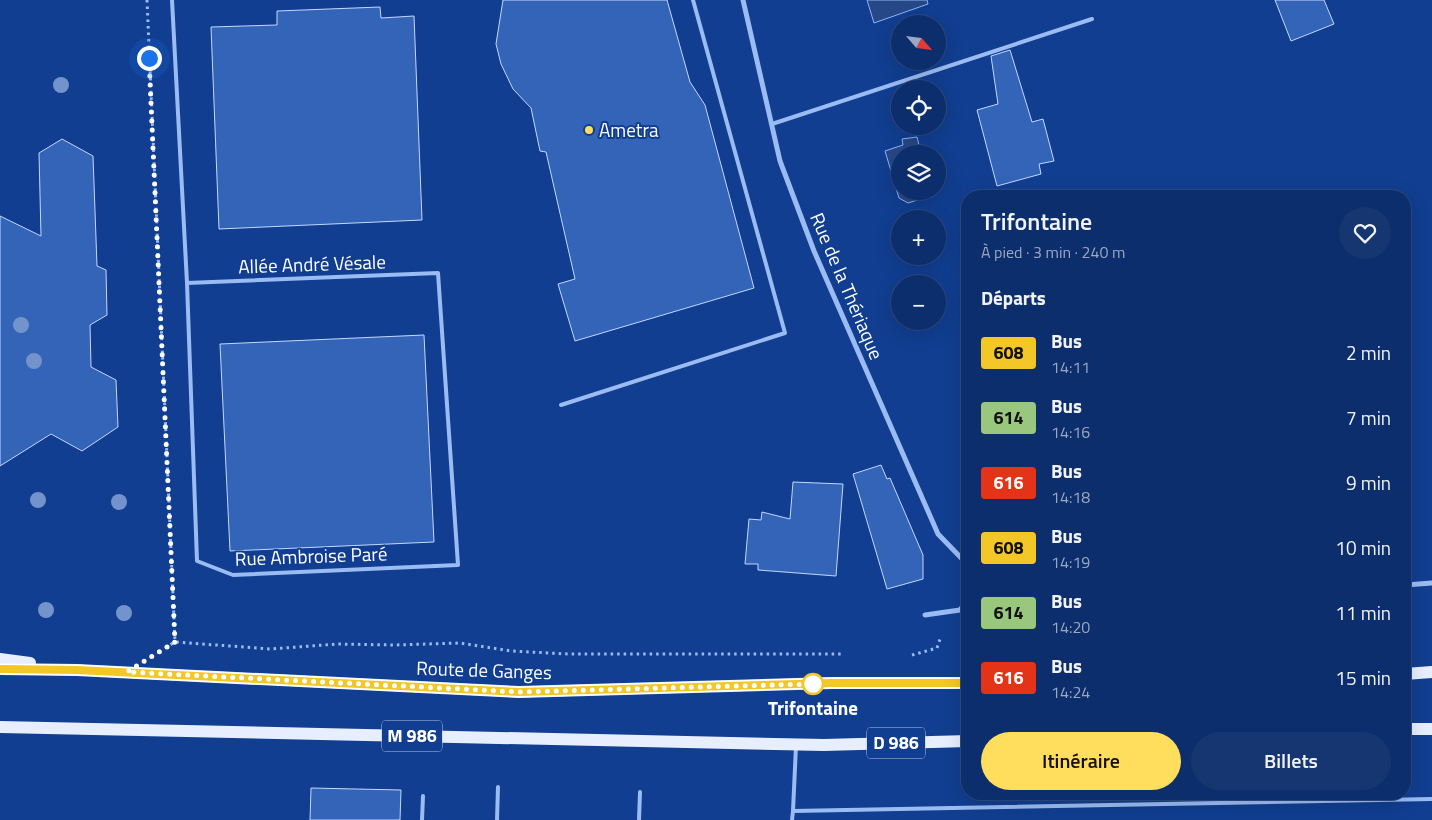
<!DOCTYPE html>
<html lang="fr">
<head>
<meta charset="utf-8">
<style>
	:root { --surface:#0d2e6c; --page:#163672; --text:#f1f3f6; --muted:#9aa8c2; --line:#2d4a7f; --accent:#ffde5d }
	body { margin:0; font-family:"Titillium Web",sans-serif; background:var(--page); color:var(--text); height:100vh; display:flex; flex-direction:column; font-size:19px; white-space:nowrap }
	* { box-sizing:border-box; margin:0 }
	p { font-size:16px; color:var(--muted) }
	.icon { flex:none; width:28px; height:28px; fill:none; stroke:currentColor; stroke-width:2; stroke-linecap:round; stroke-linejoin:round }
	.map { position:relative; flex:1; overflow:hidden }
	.side { position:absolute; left:961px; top:190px; width:450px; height:610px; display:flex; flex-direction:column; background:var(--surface); border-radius:20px; box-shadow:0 5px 20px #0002,0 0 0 1px var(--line) }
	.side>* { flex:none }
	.badge { padding:0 10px; border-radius:4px; font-size:18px; line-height:32px }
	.needle { width:32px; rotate:118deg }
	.controls { position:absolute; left:891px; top:15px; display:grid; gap:10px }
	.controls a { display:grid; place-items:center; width:55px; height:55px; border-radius:50%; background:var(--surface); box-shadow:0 5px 20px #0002,0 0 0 1px var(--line); font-size:25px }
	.you { position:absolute; width:25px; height:25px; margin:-12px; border:4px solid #fff; border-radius:50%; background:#1a73e8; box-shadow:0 0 0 8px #1a73e833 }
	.map>.badge { position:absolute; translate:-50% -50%; box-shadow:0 0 0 2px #fff }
	h2 { padding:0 20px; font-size:19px; line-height:45px }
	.round { display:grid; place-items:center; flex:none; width:52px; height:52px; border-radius:26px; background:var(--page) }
	.overview { display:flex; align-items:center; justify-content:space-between; height:85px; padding:0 20px }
	h1 { font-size:24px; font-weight:600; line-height:38px }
	.cta { display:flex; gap:10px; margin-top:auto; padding:10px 20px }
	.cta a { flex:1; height:58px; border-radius:30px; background:var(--accent); color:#111; font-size:20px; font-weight:600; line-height:58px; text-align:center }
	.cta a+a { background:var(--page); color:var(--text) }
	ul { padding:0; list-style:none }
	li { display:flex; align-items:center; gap:15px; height:65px; padding:0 20px }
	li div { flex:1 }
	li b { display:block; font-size:19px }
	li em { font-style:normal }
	li .badge { min-width:55px; font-weight:700; text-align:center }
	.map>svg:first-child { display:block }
</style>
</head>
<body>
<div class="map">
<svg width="1432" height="820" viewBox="0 0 1432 820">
	<rect width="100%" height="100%" fill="#113e90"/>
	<path fill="#264886" stroke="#8db5f6" d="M 867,0 L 927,0 L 928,4 L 874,23 Z
		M 917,137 L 920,149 L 914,150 L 915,154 L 900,154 L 900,191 L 926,191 L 927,197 L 908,203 L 899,198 L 885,151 L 903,145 L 902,139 Z"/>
	<path fill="#3464b8" stroke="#c3d8fd" d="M 503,0 L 667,0 L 690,82 L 705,105 L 754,288 L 575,341 L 558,284 L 575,279 L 546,152 L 540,151 L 531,108 L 513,89 L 501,64 L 496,44 Z
		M 1275,0 L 1324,0 L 1334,24 L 1291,41 Z
		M 380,7 L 381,18 L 414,16 L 422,220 L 219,229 L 211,27 L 277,25 L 277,11 Z
		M 1010,50 L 1032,122 L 1043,119 L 1054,161 L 1039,164 L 1041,174 L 997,186 L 977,110 L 998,104 L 991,56 Z
		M 62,139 L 93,156 L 97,266 L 106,270 L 107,315 L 90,325 L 91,367 L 116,380 L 118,427 L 82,451 L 51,434 L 0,466 L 0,216 L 41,236 L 39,153 Z
		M 424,335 L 434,542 L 230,551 L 220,344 Z
		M 881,465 L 887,479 L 890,478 L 923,555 L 923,579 L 887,589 L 853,474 Z
		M 793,482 L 843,484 L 836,576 L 758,570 L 758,564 L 745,564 L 749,519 L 761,520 L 762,512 L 790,519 Z
		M 311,788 L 401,790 L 400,820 L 310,820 Z"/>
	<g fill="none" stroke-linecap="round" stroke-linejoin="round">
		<path stroke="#9bbbf3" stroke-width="3" stroke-dasharray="2.5 4" stroke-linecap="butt" d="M 147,0 L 175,642
			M 165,648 L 175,642 L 271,649 L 337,644 L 395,645 L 460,643 L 511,651 L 568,654 L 844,654
			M 912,655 L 937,648 L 941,636"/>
		<path stroke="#9bbbf3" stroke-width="4" d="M 172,0 L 187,283 L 197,561 L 233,575 L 458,565 L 438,273 L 187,283
			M 772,124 L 1092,19
			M 561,405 L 785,333 L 693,0
			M 793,811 L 796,746
			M 422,820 L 423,796
			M 497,820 L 498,787
			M 639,820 L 640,792
			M 792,820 L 793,811 L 1432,799"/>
		<path stroke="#9bbbf3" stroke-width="5" d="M 743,0 L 780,161 L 814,251 L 938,534 L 968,565
			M 1405,585 L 1432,583
			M 925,615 L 960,610 L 968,599"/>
		<path stroke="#e7eeff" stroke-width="12" d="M 0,659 L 30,663
			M 0,669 L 77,670 L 519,692 L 832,683 L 968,683
			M 1405,674 L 1432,672
			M 0,727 L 824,745 L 968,741
			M 1405,729 L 1432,729"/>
	</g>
	<g fill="#7393cc">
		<circle cx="61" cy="85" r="8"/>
		<circle cx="21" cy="325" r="8"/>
		<circle cx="34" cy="361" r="8"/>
		<circle cx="38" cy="500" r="8"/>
		<circle cx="119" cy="502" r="8"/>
		<circle cx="46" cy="610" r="8"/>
		<circle cx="124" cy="613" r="8"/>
	</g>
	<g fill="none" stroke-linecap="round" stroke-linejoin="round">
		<defs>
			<path id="line" d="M 0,669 L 77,670 L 519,692 L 832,683 L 968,683"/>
		</defs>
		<use href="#line" stroke="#fff" stroke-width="11"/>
		<use href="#line" stroke="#f3c727" stroke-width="8"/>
		<path stroke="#fff" stroke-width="5" stroke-dasharray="0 9" d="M 149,58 L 175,642 L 127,672 L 519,692 L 813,684"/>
	</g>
	<circle fill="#ffde5d" stroke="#113e90" stroke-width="2" cx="589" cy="130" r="5"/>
	<circle fill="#fff" stroke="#f3c727" stroke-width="2.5" cx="813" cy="684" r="10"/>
	<g text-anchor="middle" stroke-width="4" stroke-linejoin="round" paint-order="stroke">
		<g fill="#113e90" stroke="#b8c5de" stroke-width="1">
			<rect x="382" y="720.5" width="60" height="31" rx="4"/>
			<rect x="867" y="727.5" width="58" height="31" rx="4"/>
		</g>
		<g font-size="18" font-weight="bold" fill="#fff">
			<text x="412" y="742">M 986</text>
			<text x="896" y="749">D 986</text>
		</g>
		<g font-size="19" fill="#fff" stroke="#113e90" text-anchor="start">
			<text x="599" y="137">Ametra</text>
		</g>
		<g font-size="19" fill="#fff" stroke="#113e90">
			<text transform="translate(312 264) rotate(-2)" y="7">Allée André Vésale</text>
			<text transform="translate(847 286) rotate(67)" y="7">Rue de la Thériaque</text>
			<text transform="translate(311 556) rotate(-2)" y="7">Rue Ambroise Paré</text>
			<text transform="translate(484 670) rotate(2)" y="7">Route de Ganges</text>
		</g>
		<g font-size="19" font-weight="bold" fill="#fff" stroke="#113e90">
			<text x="813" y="715">Trifontaine</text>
		</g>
	</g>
</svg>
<div class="controls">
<a><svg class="needle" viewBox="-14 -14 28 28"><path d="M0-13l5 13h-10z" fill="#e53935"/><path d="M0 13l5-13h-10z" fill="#9aa8c2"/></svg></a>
<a><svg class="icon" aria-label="locate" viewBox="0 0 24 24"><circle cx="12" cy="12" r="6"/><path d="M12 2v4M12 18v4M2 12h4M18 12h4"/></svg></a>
<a><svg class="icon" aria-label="layers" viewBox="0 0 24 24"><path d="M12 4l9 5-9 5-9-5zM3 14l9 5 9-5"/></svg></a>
<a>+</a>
<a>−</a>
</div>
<div class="you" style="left:149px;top:58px"></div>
<section class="side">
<div class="overview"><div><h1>Trifontaine</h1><p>À pied · 3 min · 240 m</p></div><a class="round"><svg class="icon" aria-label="heart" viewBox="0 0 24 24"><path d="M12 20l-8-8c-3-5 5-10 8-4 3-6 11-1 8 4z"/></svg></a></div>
<h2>Départs</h2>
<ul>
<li><span class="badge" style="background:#f3c727;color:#111">608</span><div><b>Bus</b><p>14:11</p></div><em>2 min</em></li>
<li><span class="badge" style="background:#98c77d;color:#111">614</span><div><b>Bus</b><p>14:16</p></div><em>7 min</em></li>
<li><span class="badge" style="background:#e43417;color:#fff">616</span><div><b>Bus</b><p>14:18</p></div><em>9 min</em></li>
<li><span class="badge" style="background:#f3c727;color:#111">608</span><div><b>Bus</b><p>14:19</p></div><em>10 min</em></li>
<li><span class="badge" style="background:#98c77d;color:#111">614</span><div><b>Bus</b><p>14:20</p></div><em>11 min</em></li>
<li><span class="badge" style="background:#e43417;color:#fff">616</span><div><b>Bus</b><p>14:24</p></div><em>15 min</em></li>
</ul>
<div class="cta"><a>Itinéraire</a><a>Billets</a></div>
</section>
</div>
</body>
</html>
